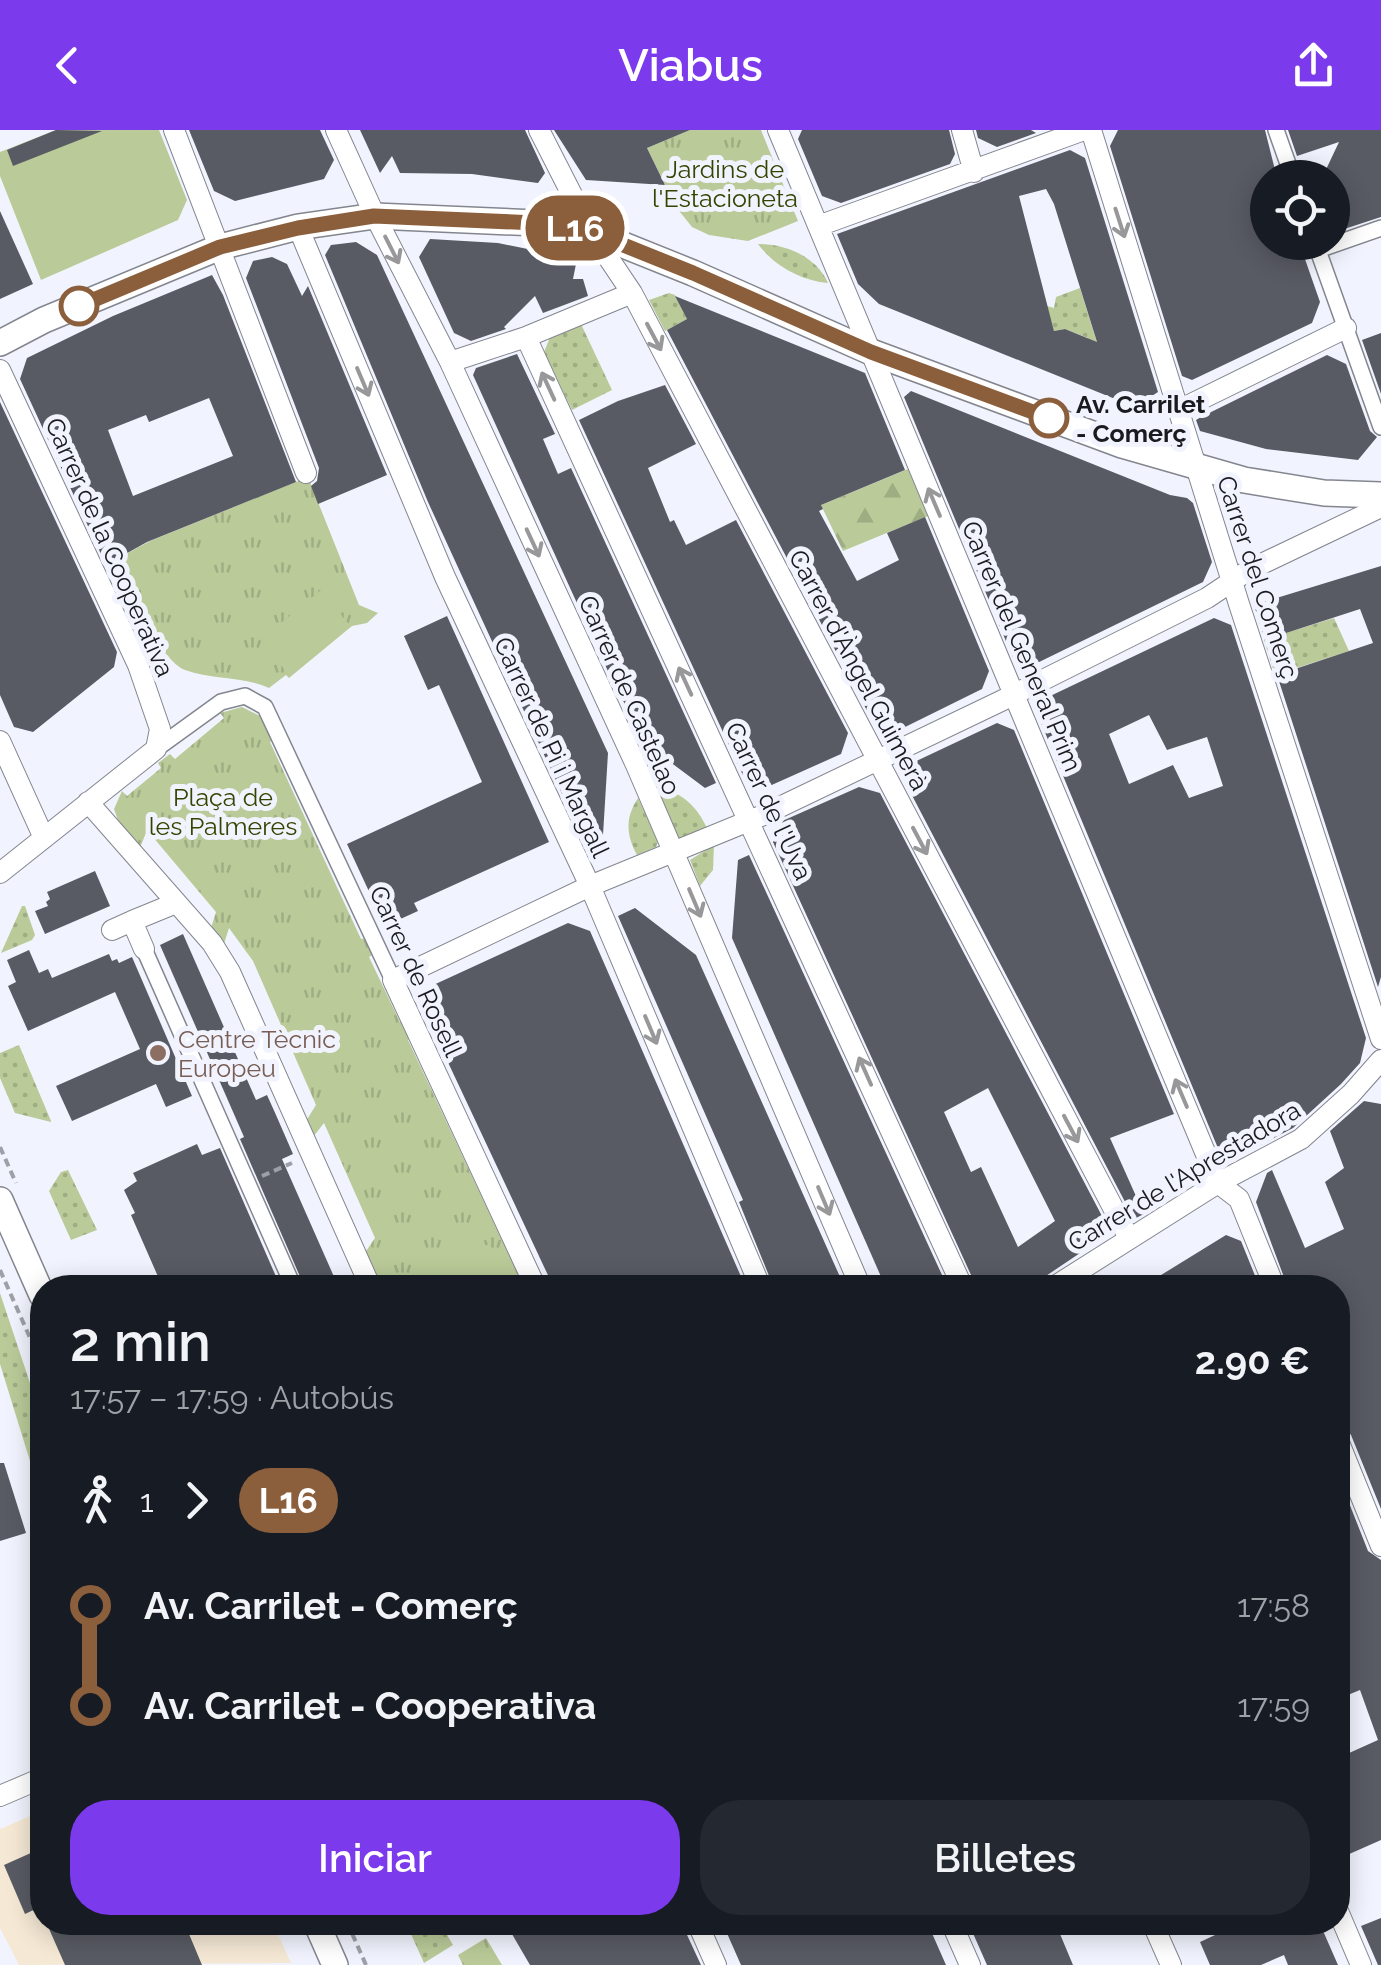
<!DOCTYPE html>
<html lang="es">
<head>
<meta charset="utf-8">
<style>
	:root { --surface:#171b24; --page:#242831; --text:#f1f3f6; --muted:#9ea1a6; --accent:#7c3aed }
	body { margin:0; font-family:Raleway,sans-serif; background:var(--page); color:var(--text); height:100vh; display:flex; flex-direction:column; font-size:38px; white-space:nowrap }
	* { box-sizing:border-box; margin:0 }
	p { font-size:32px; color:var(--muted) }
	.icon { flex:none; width:55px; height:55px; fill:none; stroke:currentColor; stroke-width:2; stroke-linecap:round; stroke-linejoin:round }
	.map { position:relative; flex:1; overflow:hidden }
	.sheet { position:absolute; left:30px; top:1145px; width:1320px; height:660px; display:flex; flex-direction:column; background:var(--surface); border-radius:40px; box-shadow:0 5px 25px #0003 }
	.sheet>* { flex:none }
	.badge { padding:0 20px; border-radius:32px; font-size:35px; line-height:65px }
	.buttons { position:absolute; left:1250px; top:30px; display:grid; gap:20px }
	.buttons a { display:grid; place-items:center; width:100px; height:100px; border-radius:50%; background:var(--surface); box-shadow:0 5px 25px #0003; font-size:50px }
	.map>.badge { position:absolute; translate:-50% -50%; box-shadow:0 0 0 5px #fff }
	.legs { display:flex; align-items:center; gap:15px; height:110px; padding:0 40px; font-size:32px }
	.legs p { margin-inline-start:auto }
	.overview { display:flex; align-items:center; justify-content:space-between; height:170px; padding:0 40px }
	h1 { font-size:55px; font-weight:600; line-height:75px }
	.primary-button { display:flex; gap:20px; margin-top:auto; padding:20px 40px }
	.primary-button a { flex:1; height:115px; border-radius:40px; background:var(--accent); color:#fff; font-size:40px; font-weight:600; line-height:115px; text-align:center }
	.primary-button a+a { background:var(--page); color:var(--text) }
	ul { padding:0 40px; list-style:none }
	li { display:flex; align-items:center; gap:35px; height:100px; font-size:38px }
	li i { display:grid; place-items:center; width:15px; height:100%; margin:0 12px; background:currentColor }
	li i::after { content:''; width:25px; height:25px; margin:-12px; border:8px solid; border-radius:50%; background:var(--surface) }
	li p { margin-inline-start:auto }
	li:first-child i { background:linear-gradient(#0000 50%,currentColor 0) }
	li:last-child i { background:linear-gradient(currentColor 50%,#0000 0) }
	header { display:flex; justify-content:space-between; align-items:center; height:130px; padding:0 40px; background:var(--accent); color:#fff; font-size:45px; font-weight:600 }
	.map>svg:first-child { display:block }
</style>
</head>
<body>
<header><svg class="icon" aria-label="back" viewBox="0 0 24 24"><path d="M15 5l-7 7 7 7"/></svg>Viabus<svg class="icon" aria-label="share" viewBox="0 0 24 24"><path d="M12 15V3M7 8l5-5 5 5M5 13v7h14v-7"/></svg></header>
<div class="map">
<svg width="1381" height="1835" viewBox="0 0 1381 1835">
	<defs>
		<pattern id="grass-dots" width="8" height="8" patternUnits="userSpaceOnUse" patternTransform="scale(2.5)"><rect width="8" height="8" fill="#baca98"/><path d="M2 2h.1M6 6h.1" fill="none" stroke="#9fad83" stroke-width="1.8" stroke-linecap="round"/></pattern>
		<pattern id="forest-firs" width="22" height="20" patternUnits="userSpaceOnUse" patternTransform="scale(2.5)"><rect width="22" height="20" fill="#baca98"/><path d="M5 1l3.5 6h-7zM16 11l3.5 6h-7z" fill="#9fad83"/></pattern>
		<pattern id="park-tufts" width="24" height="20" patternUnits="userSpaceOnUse" patternTransform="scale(2.5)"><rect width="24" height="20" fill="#baca98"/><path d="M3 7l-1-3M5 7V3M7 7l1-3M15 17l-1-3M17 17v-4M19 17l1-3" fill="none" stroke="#9fad83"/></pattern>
	</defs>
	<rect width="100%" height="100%" fill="#f1f4fe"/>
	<path fill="#f5e9d5" d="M 42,1681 L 42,1792 L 273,1793 L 291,1833 L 19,1835 L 0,1798 L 0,1699 Z"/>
	<path fill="url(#grass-dots)" d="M 758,114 C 786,114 817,127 828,153 C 802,151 774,136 758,114 Z
		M 1080,158 L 1099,219 L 1094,226 L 1088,208 L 1065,199 L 1054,201 L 1047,176 L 1054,178 L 1056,167 Z
		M 669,163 L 675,165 L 687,189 L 665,201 L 649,170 Z
		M 581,194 L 612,260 L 572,280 L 544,222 L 551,205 Z
		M 1334,488 L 1349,521 L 1275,545 L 1264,510 Z
		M 668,660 C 689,668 699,681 708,700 L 679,709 L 676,706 L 655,661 Z
		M 638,668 L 658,712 L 656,717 L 637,725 C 626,704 625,688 638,668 Z
		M 714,715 L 713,740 L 700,756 L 690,730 Z
		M 22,776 L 25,776 L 35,805 L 32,810 L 1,823 Z
		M 19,915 L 51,991 L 51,992 L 15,983 L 0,948 L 0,923 Z
		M 68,1040 L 97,1100 L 71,1110 L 49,1061 L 61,1042 Z
		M 0,1163 L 42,1289 L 42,1370 L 0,1234 Z
		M 406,1793 L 440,1793 L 453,1815 L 424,1833 Z"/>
	<path fill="url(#forest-firs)" d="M 908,339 L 928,386 L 843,421 L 821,375 Z"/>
	<path fill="url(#park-tufts)" d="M 690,0 L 761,0 L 798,91 L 748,111 L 709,105 L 692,97 L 676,77 L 647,18 Z
		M 308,347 L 359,475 L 378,483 L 367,493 L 352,496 L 289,548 L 286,545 L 269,558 C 242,546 213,550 185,540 C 163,532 122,458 106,435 L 150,411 Z
		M 242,577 L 264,588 L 275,609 L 270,612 L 361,809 L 367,808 L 374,824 L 369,827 L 400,892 L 406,890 L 413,906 L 408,910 L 524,1157 L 379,1157 L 364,1124 L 375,1108 L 324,993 L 313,1007 L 306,991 L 316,975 L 253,831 L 229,798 L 223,817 L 210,801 L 216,782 L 147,700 L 140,718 L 119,693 L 114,679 L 122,661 L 127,666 L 161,638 L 158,633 L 170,624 L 175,629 L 224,588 L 220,583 Z
		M 486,1808 L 502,1835 L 463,1835 L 458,1825 Z"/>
	<path fill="#baca98" d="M 56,0 L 159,0 L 187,70 L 178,90 L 41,150 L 0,46 L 0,22 Z
		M 321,460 L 350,496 L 289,545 L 260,510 Z
		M 489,1114 L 509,1157 L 396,1157 Z"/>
	<path fill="#595b64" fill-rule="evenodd" d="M 56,0 L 102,1 L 13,36 L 7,20 Z
		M 189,0 L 320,0 L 334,30 L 324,49 L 235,71 L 214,61 Z
		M 360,0 L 525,0 L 545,43 L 538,53 L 472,44 L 400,43 L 392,26 L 380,43 Z
		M 554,0 L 690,0 L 647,18 L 665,55 L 586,50 Z
		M 802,0 L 949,0 L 955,24 L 950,34 L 841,73 L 822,66 L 798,9 Z
		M 976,0 L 1031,0 L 1036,3 L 997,17 L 978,8 Z
		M 1118,0 L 1265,0 L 1277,48 L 1268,48 L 1268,112 L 1299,112 L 1320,172 L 1312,193 L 1192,250 L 1182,246 L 1110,16 Z
		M 1288,0 L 1381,0 L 1381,87 L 1332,103 L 1332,48 L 1322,48 L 1339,12 L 1297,26 Z
		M 1070,20 L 1085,28 L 1158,262 L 1135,277 L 879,174 L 858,154 L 837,104 ZM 1046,59 L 1054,74 L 1097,212 L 1065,199 L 1054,201 L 1019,66 Z
		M 0,81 L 33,154 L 0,169 Z
		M 430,109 L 498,113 L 577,129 L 573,149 L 583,149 L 588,166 L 543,183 L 535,166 L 504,197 L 506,199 L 471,211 L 454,203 L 419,127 Z
		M 356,112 L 377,125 L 608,623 L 603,705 L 585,714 L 428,372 L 325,125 L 331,115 Z
		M 272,127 L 287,134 L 302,166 L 308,156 L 387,345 L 318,374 L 311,356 L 317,351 L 319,338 L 246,148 L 253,131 Z
		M 212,145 L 223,165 L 296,352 L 147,412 L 106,435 L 20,249 L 27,228 L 113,186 ZM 209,268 L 233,326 L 133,366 L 108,300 L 146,285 L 149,292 Z
		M 675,166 L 865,243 L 905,340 L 821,375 L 823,379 L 819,381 L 857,451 L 899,430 L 887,403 L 925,387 L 989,541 L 982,559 L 897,601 L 874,594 L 667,200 L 687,189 Z
		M 1381,203 L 1381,264 L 1362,210 Z
		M 517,224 L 555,304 L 543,309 L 558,344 L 571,338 L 716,653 L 705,658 L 642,611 L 612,547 L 612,550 L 473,245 L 476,238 Z
		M 1327,225 L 1346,234 L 1370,301 L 1377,307 L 1358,330 L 1266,319 L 1200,301 L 1196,290 L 1201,287 Z
		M 665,255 L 696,314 L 648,338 L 670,392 L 674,390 L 686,415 L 736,390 L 848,603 L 841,624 L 765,658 L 746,652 L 579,290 L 618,271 Z
		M 911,261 L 1170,365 L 1187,368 L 1193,373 L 1212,432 L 1203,452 L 1033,535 L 1013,528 L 904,267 Z
		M 0,272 L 117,522 L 114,537 L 33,602 L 14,597 L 0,565 Z
		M 1381,436 L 1381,847 L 1378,857 L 1277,545 L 1373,513 L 1360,479 L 1265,510 L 1254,475 Z
		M 447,486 L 549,712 L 414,773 L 418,781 L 385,796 L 347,714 L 482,652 L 439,555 L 428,560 L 404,506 Z
		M 1214,488 L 1231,495 L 1366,908 L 1360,933 L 1341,954 L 1293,998 L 1236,1028 L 1220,1023 L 1039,588 L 1046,568 ZM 1149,585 L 1167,620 L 1207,607 L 1223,656 L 1189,668 L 1173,635 L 1129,654 L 1109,604 Z
		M 997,593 L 1014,600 L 1174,984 L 1110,1008 L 1144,1084 L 1134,1089 L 905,652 L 910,634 Z
		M 859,657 L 880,663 L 1103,1088 L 1095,1113 L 1028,1158 L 977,1158 L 773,712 L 780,692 ZM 988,958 L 1055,1091 L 1018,1117 L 981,1037 L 971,1042 L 944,982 Z
		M 749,725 L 948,1158 L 886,1158 L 732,808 L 738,730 Z
		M 95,741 L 110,776 L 45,804 L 35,781 L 48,776 L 46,772 L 50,769 L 47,762 Z
		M 635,778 L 696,825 L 845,1158 L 774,1158 L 739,1072 L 743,1070 L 618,786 Z
		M 568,793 L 590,801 L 746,1158 L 554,1158 L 422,877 L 429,857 Z
		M 183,804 L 256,970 L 267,965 L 276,985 L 293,1024 L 282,1029 L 339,1158 L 305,1158 L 240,1009 L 244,1007 L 160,815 Z
		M 29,820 L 39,843 L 48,839 L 52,848 L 109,824 L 112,831 L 117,829 L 119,833 L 132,827 L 192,966 L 166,977 L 156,954 L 72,991 L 56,956 L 140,919 L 115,862 L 28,901 L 8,856 L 16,852 L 7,830 Z
		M 1364,971 L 1381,974 L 1381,1379 L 1351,1305 L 1346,1299 L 1338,1297 L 1338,1158 L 1288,1158 L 1256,1072 L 1267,1043 L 1272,1040 L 1305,1118 L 1344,1099 L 1325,1052 L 1344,1038 L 1330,1001 Z
		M 197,1014 L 202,1025 L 220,1018 L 281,1158 L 163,1158 L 131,1085 L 135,1083 L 124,1060 L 137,1051 L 133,1043 Z
		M 1226,1105 L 1241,1111 L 1260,1158 L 1140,1158 Z
		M 0,1333 L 4,1333 L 26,1403 L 0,1411 Z
		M 1338,1345 L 1368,1421 L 1381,1430 L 1381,1710 L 1338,1729 L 1338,1628 L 1378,1610 L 1360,1560 L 1338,1569 Z
		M 42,1718 L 42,1776 L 25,1784 L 4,1735 Z
		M 1381,1788 L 1381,1835 L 1378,1835 L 1361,1796 Z
		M 46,1792 L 184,1792 L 202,1835 L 65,1835 Z
		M 505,1792 L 681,1792 L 701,1835 L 530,1835 Z
		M 722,1792 L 927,1792 L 946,1835 L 741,1835 Z
		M 968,1792 L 1088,1792 L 1060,1804 L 1073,1835 L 987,1835 Z
		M 1243,1792 L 1301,1792 L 1305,1801 L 1320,1794 L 1338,1835 L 1288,1835 L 1284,1825 L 1261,1835 L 1210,1835 L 1200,1812 Z"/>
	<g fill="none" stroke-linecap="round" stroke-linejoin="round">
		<defs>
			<path id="pedestrian" d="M 1276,0 L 1293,48
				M 1315,112 L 1381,297
				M 1318,120 L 1381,98
				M 156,619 L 221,572 L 245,566 L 265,577 L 393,850
				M 144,819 L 294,1158"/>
			<path id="minor" d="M 174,0 L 306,343
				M 336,0 L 375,86 L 450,232 L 636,635 L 861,1158
				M 539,0 L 591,102 L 632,163 L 1129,1108
				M 778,0 L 1218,1053 L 1239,1069 L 1275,1158
				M 962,0 L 974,42
				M 1091,0 L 1239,474 L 1381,909
				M 818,96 L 1084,0
				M 298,97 L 445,447 L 590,756 L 761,1158
				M 526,207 L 963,1158
				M 450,232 L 526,207 L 632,163
				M 0,240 L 138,535 L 160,599 L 156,619 L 0,743
				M 1179,280 L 1346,198
				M 0,611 L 44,708
				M 88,672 L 212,813 L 230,842 L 371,1158
				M 112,800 L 132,791
				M 144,819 L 132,791 L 176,773
				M 536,1158 L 393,850 L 590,756 L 761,686 L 1001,571 L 1207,468 L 1249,440 L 1381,377
				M 1052,1158 L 1218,1053 L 1301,1009 L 1351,964 L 1381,930
				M 1338,1310 L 1381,1416
				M 0,1666 L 42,1648
				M 1338,1781 L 1361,1835
				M 697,1792 L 716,1835
				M 951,1792 L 970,1835
				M 1152,1792 L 1171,1835"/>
			<path id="tertiary" d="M 0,213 L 44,190 L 220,117 L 298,97 L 375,86 L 559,94 L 591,102 L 693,143 L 871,222 L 1122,315 L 1244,350 L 1324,363 L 1381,365
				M 0,1070 L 42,1165
				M 316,1792 L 335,1835"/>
		</defs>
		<use href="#pedestrian" stroke="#83868f" stroke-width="18"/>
		<use href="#minor" stroke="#83868f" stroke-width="22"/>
		<use href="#tertiary" stroke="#83868f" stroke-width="28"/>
		<path stroke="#9da0a7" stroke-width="4" stroke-dasharray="8 5" stroke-linecap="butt" d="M 0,1017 L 16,1053
			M 262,1046 L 292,1033
			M 0,1140 L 42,1235
			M 347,1792 L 366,1835"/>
		<use href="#pedestrian" stroke="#fff" stroke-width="15"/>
		<use href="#minor" stroke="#fff" stroke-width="20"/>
		<use href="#tertiary" stroke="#fff" stroke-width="25"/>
	</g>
	<defs><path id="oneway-shaft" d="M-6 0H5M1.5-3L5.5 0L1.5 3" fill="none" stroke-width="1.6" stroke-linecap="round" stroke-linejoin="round" transform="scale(2.5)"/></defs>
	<g stroke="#98989a">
		<use href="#oneway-shaft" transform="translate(1120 93) rotate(72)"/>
		<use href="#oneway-shaft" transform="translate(392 120) rotate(63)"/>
		<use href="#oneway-shaft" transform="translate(654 207) rotate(62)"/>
		<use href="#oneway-shaft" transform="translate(363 252) rotate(67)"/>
		<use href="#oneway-shaft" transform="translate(548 256) rotate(-115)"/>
		<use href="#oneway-shaft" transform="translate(934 372) rotate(-113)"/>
		<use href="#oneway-shaft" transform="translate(533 413) rotate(65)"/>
		<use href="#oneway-shaft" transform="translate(685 551) rotate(-115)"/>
		<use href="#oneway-shaft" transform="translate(920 711) rotate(62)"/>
		<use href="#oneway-shaft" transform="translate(695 773) rotate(67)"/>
		<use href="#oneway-shaft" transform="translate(651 900) rotate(67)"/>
		<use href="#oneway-shaft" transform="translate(865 941) rotate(-114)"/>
		<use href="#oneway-shaft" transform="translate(1181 963) rotate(-113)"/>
		<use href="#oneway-shaft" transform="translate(1071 999) rotate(62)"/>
		<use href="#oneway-shaft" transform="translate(824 1071) rotate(67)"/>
	</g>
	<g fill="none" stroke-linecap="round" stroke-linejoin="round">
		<defs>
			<path id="line-1" d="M 79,176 L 220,117 L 298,98 L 374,86 L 559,94 L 591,102 L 693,143 L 871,222 L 1049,288"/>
		</defs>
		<use href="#line-1" stroke="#fff" stroke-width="22"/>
		<use href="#line-1" stroke="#8b5e3c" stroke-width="15"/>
	</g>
	<g fill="#fff" stroke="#8b5e3c" stroke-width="5">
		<circle cx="79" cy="176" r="18"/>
		<circle cx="1049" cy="288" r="18"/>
	</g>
	<circle fill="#8d6e63" stroke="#f1f4fe" stroke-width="4" cx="158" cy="923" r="10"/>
	<g text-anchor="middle" stroke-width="10" stroke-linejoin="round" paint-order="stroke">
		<g font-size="25" fill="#354400" stroke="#f1f4fe">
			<text x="725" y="48">Jardins de<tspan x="725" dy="29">l'Estacioneta</tspan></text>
			<text x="223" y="676">Plaça de<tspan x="223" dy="29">les Palmeres</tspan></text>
		</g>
		<g font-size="25" font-weight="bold" fill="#1a1b1f" stroke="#f1f4fe" text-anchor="start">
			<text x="1076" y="283">Av. Carrilet<tspan x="1076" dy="29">- Comerç</tspan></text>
		</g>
		<g font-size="25" fill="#1a1b1f" stroke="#f1f4fe">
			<text transform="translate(110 417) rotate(66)" y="9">Carrer de la Cooperativa</text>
			<text transform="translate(1258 447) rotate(72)" y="9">Carrer del Comerç</text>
			<text transform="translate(1022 516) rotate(67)" y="9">Carrer del General Prim</text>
			<text transform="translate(859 540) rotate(62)" y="9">Carrer d'Àngel Guimerà</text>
			<text transform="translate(630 565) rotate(66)" y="9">Carrer de Castelao</text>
			<text transform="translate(552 617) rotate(65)" y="9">Carrer de Pi i Margall</text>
			<text transform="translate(769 671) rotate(65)" y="9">Carrer de l'Uva</text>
			<text transform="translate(416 841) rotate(65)" y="9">Carrer de Rosell</text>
			<text transform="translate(1184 1046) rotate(-31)" y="9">Carrer de l'Aprestadora</text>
		</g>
		<g font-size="25" fill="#785e54" stroke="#f1f4fe" text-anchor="start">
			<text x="178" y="918">Centre Tècnic<tspan x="178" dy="29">Europeu</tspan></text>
		</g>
	</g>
</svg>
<div class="buttons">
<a><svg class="icon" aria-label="locate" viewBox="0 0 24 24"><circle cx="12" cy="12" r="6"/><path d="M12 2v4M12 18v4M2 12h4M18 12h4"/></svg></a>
</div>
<b class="badge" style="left:575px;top:98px;background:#8b5e3c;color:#fff">L16</b>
<section class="sheet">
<div class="overview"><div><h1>2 min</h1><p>17:57 – 17:59 · Autobús</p></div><b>2.90 €</b></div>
<div class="legs"><svg class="icon" aria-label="walk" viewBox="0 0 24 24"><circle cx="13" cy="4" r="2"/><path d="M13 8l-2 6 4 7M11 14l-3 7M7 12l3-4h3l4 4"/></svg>1<svg class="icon" aria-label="forward" viewBox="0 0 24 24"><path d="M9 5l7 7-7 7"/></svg><b class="badge" style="background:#8b5e3c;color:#fff">L16</b></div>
<ul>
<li><i style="color:#8b5e3c"></i><b>Av. Carrilet - Comerç</b><p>17:58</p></li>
<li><i style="color:#8b5e3c"></i><b>Av. Carrilet - Cooperativa</b><p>17:59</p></li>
</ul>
<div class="primary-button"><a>Iniciar</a><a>Billetes</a></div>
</section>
</div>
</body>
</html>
